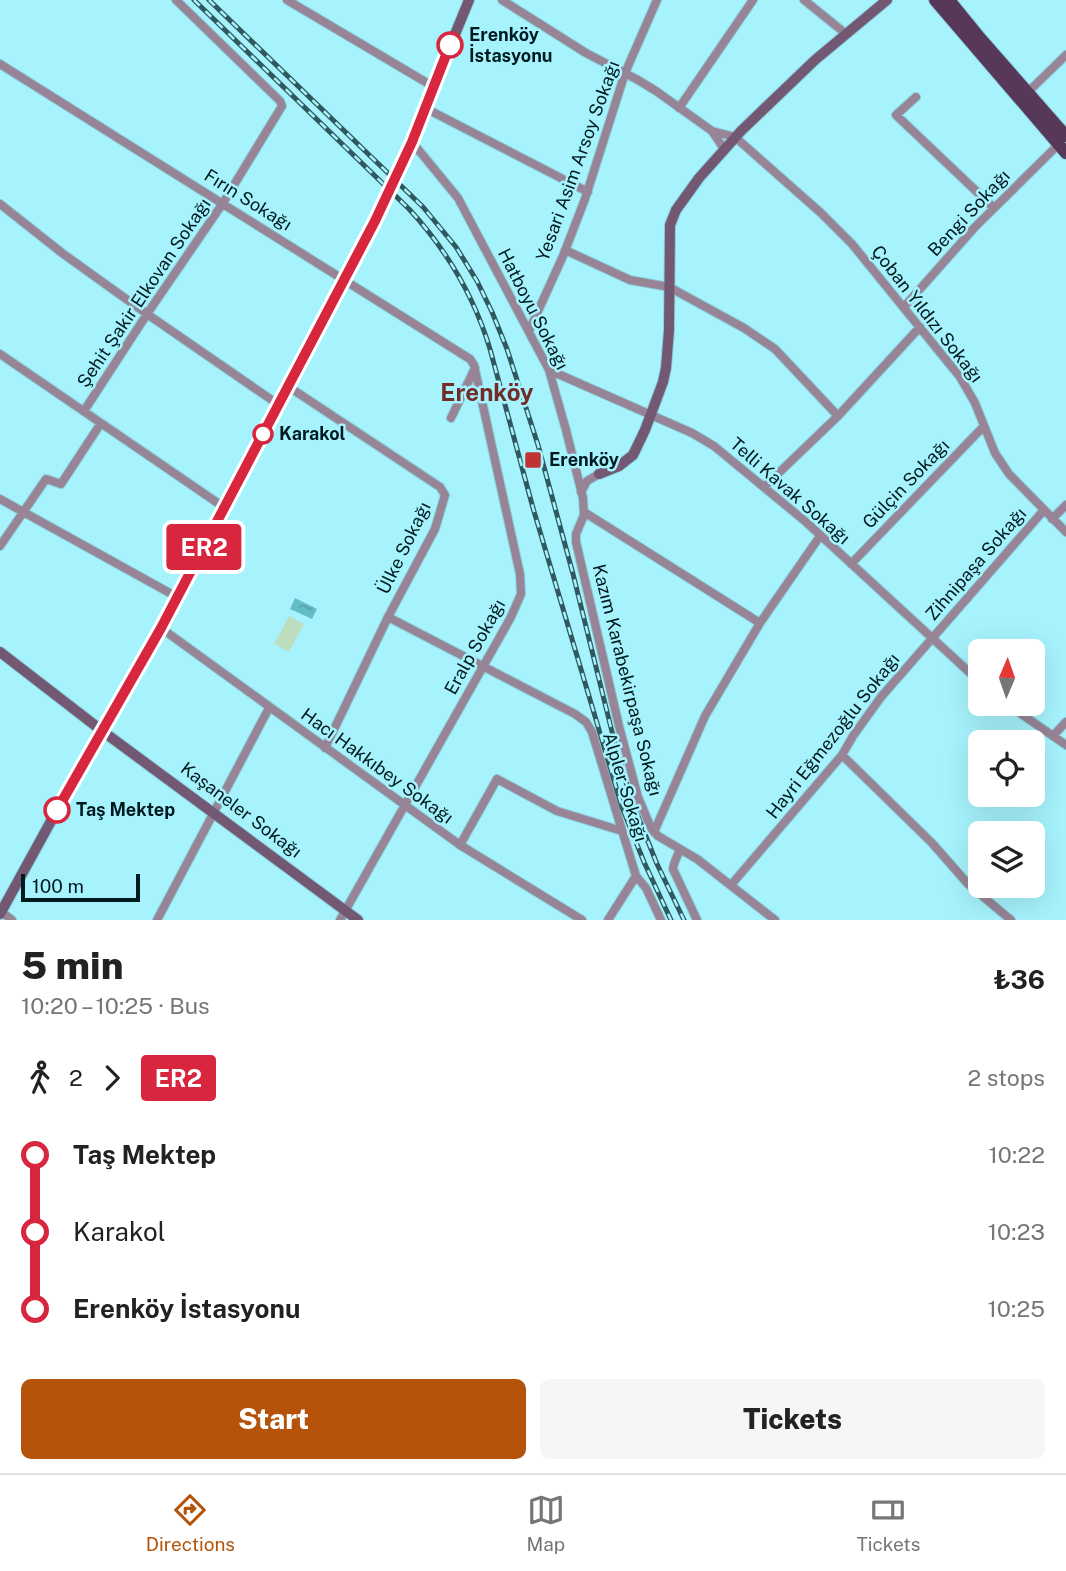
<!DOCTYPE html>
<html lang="en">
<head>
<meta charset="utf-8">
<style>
	:root { --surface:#fff; --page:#f6f6f6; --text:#222; --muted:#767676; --line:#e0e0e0; --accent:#b45309 }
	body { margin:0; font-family:"Public Sans",sans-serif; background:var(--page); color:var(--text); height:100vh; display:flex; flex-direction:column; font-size:26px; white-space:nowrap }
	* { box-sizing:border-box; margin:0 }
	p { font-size:23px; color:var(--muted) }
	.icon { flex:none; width:38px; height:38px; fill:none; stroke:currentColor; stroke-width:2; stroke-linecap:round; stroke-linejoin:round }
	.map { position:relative; height:920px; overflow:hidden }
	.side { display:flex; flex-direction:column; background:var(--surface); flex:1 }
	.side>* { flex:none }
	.badge { padding:0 14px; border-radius:5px; font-size:24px; line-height:46px }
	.needle { width:46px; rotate:2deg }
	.tools { position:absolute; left:968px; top:639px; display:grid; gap:14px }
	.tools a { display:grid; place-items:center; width:77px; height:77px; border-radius:10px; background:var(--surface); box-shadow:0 7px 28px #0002; font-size:35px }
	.scale { position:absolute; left:21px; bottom:18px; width:119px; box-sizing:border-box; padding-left:7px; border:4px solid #001b1f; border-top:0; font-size:19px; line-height:24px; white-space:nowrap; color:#001b1f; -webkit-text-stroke:5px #a6f3fd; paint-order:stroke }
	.map>.badge { position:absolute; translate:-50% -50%; box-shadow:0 0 0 4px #fff }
	.legs { display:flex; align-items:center; gap:10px; height:77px; padding:0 21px; font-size:23px }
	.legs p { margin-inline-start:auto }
	.head { display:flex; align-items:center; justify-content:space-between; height:119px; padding:0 21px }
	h1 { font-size:38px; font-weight:800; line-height:52px }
	.action { display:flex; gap:14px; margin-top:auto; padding:14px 21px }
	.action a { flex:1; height:80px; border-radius:10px; background:var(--accent); color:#fff; font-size:28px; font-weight:800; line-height:80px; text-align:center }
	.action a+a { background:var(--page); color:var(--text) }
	ul { padding:0 21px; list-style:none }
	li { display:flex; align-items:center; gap:24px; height:77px; font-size:26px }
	li i { display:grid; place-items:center; width:10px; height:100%; margin:0 9px; background:currentColor }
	li i::after { content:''; width:18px; height:18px; margin:-9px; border:5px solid; border-radius:50%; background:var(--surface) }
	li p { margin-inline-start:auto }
	li:first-child i { background:linear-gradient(#0000 50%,currentColor 0) }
	li:last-child i { background:linear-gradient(currentColor 50%,#0000 0) }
	.menu { display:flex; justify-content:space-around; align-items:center; height:98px; border-top:2px solid var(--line); background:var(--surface); font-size:19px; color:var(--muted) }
	.menu a { display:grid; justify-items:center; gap:4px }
	.menu .on { color:var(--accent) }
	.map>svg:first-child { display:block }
</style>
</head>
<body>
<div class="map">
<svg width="1066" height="920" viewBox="0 0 1066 920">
	<defs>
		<pattern id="water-ripples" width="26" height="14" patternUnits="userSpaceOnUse" patternTransform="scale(1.75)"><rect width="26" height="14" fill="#63bdc8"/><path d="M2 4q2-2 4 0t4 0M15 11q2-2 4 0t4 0" fill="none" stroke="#54a2ab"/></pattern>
	</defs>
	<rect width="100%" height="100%" fill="#a6f3fd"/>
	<path fill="#bddebe" d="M 289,616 L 304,624 L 289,652 L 274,644 Z"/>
	<path fill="url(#water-ripples)" d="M 295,598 L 317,609 L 312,619 L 290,609 Z"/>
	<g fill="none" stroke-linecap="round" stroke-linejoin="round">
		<defs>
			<path id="street" d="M 287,0 L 434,87
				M 502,0 L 586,53 L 638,80 L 656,91 L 712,131 L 724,149
				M 804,0 L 845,33
				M 0,64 L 462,354 L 470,359 L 474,365 L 520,574 L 521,594 L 511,617 L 340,920
				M 1028,92 L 1066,55
				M 916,97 L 896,115 L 994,208
				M 425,108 L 588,192
				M 679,108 L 753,0
				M 712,131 L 735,137 L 821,213 L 852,244 L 960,377 L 975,403 L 995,453 L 1009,474 L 1066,532
				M 412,142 L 458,198 L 549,370 L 566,430 L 583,498 L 584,515 L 576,534 L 576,542 L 619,726 L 638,797 L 651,828 L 658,836 L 697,859 L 775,920
				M 0,204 L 62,253 L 147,314 L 279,405
				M 565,250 L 630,280 L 669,287 L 744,328 L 775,349 L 838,416
				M 904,307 L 975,227 L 1059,144
				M 529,331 L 563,256 L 585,199 L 625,73 L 657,0
				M 0,354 L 225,508
				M 549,370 L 692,433 L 714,446 L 806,522 L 980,682
				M 289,387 L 440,487 L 445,495 L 435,529 L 388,617 L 325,748
				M 84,411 L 147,314 L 223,203 L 282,106 L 280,101 L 176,0
				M 451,418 L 475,368
				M 764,487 L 838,416 L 920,327
				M 581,492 L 587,481 L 599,474
				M 0,499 L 177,597
				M 584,512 L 760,623
				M 1052,519 L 1066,505
				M 0,546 L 46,479 L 61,484 L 101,423
				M 851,564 L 984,426
				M 388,617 L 575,714 L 586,722 L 592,732 L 636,876 L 646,888 L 661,920
				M 161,628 L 460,845 L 582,920
				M 1007,704 L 1066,745
				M 1053,736 L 1066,722
				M 842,755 L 932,843 L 968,884 L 1011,920
				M 654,832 L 705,716 L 760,623 L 820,536
				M 460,845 L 497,779 L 557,811 L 622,831
				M 680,849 L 674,864 L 673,869 L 697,920
				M 731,885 L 842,755 L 853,736 L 881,697 L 1044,510
				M 0,911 L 12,920
				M 157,920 L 269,708
				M 608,920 L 636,876"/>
			<path id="secondary" d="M 399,171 L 469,0
				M 599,474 L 619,466 L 633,455 L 645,430 L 663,382 L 666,368 L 669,330 L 670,225 L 676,210 L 699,178 L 741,131 L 815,60 L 887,0
				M 0,652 L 101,730 L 358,920
				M 0,914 L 101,730 L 161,628 L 385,202"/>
			<path id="primary" d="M 935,0 L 1066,153
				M 949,0 L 980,38 L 1066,136"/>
		</defs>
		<use href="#street" stroke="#8bd0d9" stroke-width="10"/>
		<use href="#secondary" stroke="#8bd0d9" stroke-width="12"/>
		<use href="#primary" stroke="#8bd0d9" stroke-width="14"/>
		<use href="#street" stroke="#978597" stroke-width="8"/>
		<use href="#secondary" stroke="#725873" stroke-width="10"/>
		<use href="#primary" stroke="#573858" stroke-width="12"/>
		<defs>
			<path id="rail" d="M 194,0 L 409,209 C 446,249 474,296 490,349 L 533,508 L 622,807 L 644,862 L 671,920
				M 209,0 L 423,207 L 456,247 L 477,281 L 492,312 L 507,349 L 538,445 L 573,574 L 616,748 L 631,799 L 657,864 L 684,920"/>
		</defs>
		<use href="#rail" stroke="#30595f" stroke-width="5"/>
		<use href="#rail" stroke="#a6f3fd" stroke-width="2.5" stroke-dasharray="8" stroke-linecap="butt"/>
		<defs>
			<path id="secondary-bridge" d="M 385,202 L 399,171"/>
		</defs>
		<use href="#secondary-bridge" stroke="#8bd0d9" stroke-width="12" stroke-linecap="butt"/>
		<use href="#secondary-bridge" stroke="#725873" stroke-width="10"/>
	</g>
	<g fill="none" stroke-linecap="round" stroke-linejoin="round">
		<defs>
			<path id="line-1" d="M 57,810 L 161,628 L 375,221 L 412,142 L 450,45"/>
		</defs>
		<use href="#line-1" stroke="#fff" stroke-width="16"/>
		<use href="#line-1" stroke="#d7263d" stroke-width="10"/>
	</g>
	<g fill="#fff" stroke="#d7263d" stroke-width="3.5">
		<circle cx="450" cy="45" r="12"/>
		<circle cx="263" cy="434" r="9"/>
		<circle cx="57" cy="810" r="12"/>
	</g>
	<rect fill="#c13232" stroke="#a6f3fd" stroke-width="2.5" x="524" y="451" width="18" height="18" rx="3.5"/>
	<g text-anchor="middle" stroke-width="5" stroke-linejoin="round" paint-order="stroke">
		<g font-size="18" font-weight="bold" fill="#001b1f" stroke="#a6f3fd" text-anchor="start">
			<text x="469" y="41">Erenköy<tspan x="469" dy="21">İstasyonu</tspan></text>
			<text x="279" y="440">Karakol</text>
			<text x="76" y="816">Taş Mektep</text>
		</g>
		<g font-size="18" fill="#001b1f" stroke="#a6f3fd">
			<text transform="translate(578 161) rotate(-70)" y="6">Yesari Asim Arsoy Sokağı</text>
			<text transform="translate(248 200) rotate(32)" y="6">Fırın Sokağı</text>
			<text transform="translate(969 213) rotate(-47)" y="6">Bengi Sokağı</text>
			<text transform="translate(144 293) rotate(-56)" y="6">Şehit Şakir Elkovan Sokağı</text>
			<text transform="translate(533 309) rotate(63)" y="6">Hatboyu Sokağı</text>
			<text transform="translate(927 314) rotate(52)" y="6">Çoban Yıldızı Sokağı</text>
			<text transform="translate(906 484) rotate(-46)" y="6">Gülçin Sokağı</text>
			<text transform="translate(790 491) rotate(41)" y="6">Telli Kavak Sokağı</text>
			<text transform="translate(404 548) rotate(-64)" y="6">Ülke Sokağı</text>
			<text transform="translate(976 564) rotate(-49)" y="6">Zihnipaşa Sokağı</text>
			<text transform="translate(475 647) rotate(-61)" y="6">Eralp Sokağı</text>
			<text transform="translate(627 680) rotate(76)" y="6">Kazım Karabekirpaşa Sokağı</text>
			<text transform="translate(833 736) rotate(-52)" y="6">Hayri Eğmezoğlu Sokağı</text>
			<text transform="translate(377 766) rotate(36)" y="6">Hacı Hakkıbey Sokağı</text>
			<text transform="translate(625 787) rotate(73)" y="6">Alpler Sokağı</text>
			<text transform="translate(241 810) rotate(37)" y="6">Kaşaneler Sokağı</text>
		</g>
		<g font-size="18" font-weight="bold" fill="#001b1f" stroke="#a6f3fd" text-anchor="start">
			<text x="549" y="466">Erenköy</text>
		</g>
		<g font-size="24" font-weight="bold" fill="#722c28" stroke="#a6f3fd">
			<text x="487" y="401">Erenköy</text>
		</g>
	</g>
</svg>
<div class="tools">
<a><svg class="needle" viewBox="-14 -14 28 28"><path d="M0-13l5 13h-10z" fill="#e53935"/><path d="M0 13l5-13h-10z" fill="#767676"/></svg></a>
<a><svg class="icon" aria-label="locate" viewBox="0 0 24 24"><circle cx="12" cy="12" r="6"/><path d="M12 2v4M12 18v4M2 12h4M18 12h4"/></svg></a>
<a><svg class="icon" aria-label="layers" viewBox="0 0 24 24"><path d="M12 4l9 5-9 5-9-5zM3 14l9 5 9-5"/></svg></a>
</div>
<div class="scale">100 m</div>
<b class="badge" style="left:204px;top:547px;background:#d7263d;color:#fff">ER2</b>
</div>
<section class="side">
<div class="head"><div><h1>5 min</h1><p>10:20 – 10:25 · Bus</p></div><b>₺36</b></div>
<div class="legs"><svg class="icon" aria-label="walk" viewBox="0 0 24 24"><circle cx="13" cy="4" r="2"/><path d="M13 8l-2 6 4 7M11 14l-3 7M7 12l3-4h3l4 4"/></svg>2<svg class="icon" aria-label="forward" viewBox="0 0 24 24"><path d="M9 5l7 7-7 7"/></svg><b class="badge" style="background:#d7263d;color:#fff">ER2</b><p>2 stops</p></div>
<ul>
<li><i style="color:#d7263d"></i><b>Taş Mektep</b><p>10:22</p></li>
<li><i style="color:#d7263d"></i><span>Karakol</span><p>10:23</p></li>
<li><i style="color:#d7263d"></i><b>Erenköy İstasyonu</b><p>10:25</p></li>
</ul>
<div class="action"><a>Start</a><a>Tickets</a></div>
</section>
<nav class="menu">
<a class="on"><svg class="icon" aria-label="directions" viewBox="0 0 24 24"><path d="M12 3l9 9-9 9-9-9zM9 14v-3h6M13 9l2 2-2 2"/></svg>Directions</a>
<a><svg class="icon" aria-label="map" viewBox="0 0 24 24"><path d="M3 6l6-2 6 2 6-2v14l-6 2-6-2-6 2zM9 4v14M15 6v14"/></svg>Map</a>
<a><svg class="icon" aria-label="tickets" viewBox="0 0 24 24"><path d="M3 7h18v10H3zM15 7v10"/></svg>Tickets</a>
</nav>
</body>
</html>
